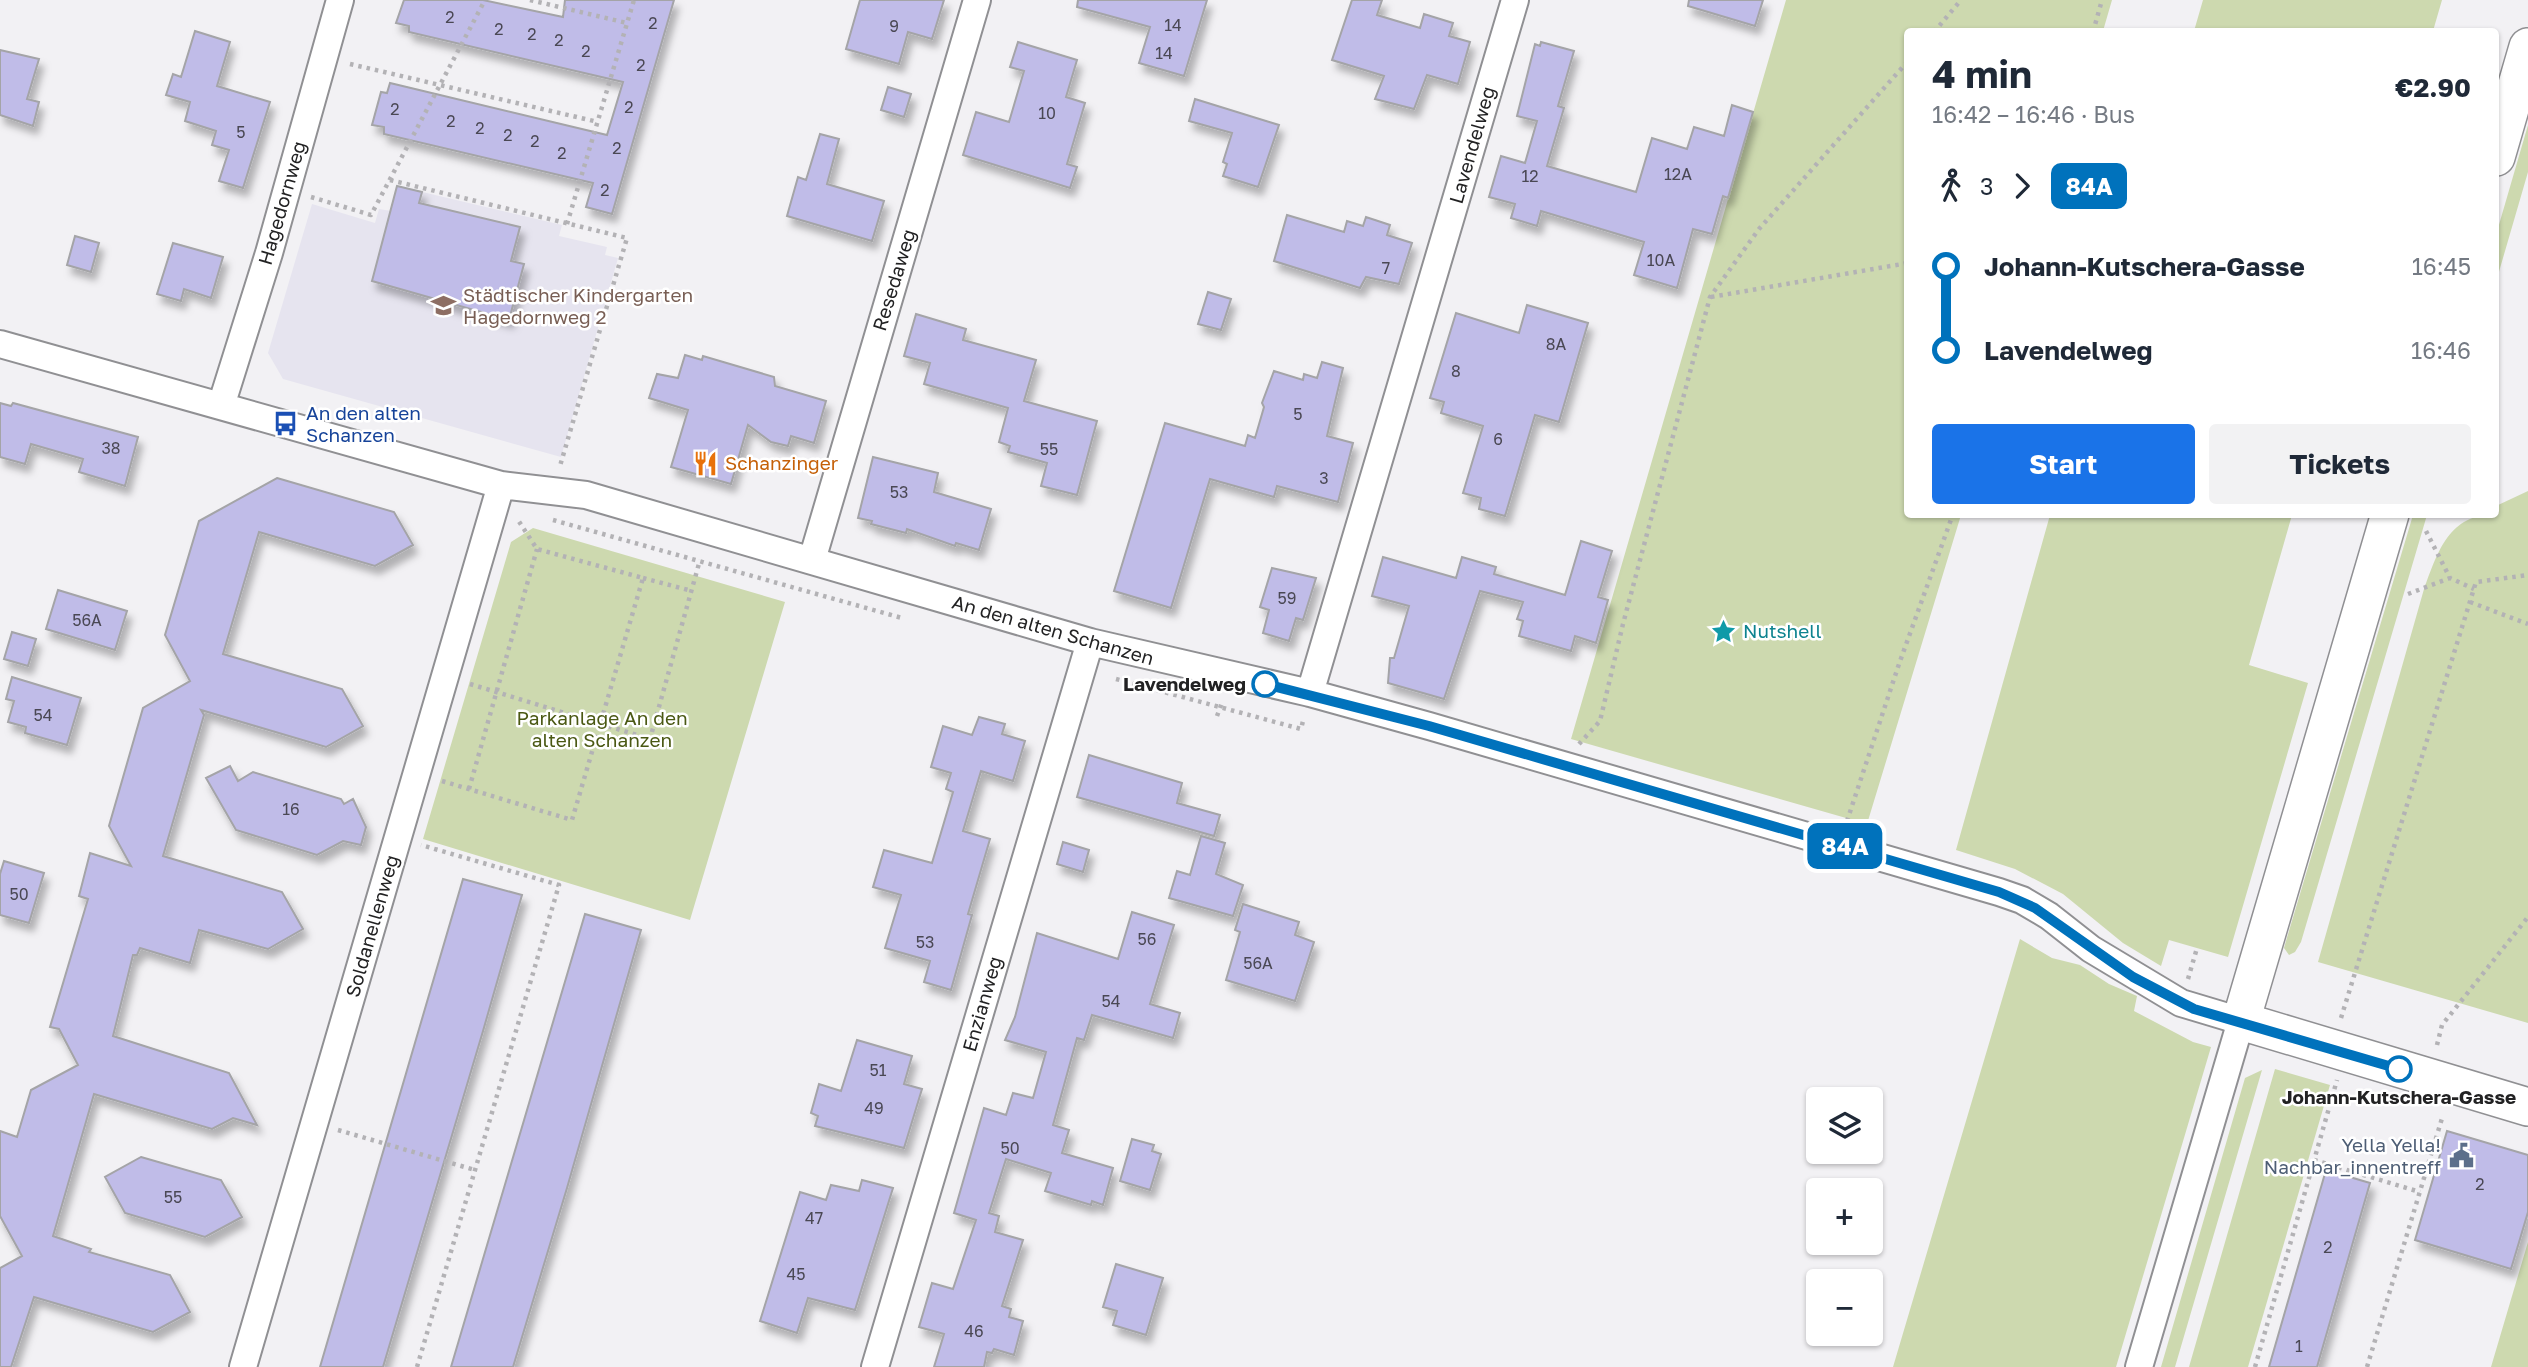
<!DOCTYPE html>
<html lang="en">
<head>
<meta charset="utf-8">
<style>
	:root { --surface:#fff; --page:#f2f2f3; --text:#1f2937; --muted:#747a83; --accent:#1a73e8 }
	body { margin:0; font-family:"Golos Text",sans-serif; background:var(--page); color:var(--text); height:100vh; display:flex; flex-direction:column; font-size:26px; white-space:nowrap }
	* { box-sizing:border-box; margin:0 }
	p { font-size:23px; color:var(--muted) }
	.icon { flex:none; width:38px; height:38px; fill:none; stroke:currentColor; stroke-width:2; stroke-linecap:round; stroke-linejoin:round }
	.map { position:relative; flex:1; overflow:hidden }
	.drawer { position:absolute; left:1904px; top:28px; width:595px; height:490px; display:flex; flex-direction:column; background:var(--surface); border-radius:7px; box-shadow:0 2px 5px #0004 }
	.drawer>* { flex:none }
	.badge { padding:0 14px; border-radius:10px; font-size:24px; line-height:46px }
	.controls { position:absolute; left:1806px; top:1087px; display:grid; gap:14px }
	.controls a { display:grid; place-items:center; width:77px; height:77px; border-radius:7px; background:var(--surface); box-shadow:0 2px 5px #0004; font-size:35px }
	.map>.badge { position:absolute; translate:-50% -50%; box-shadow:0 0 0 4px #fff }
	.legs { display:flex; align-items:center; gap:10px; height:77px; padding:0 28px; font-size:23px }
	.legs p { margin-inline-start:auto }
	.summary { display:flex; align-items:center; justify-content:space-between; height:119px; padding:0 28px }
	h1 { font-size:38px; font-weight:700; line-height:52px }
	.primary-button { display:flex; gap:14px; margin-top:auto; padding:14px 28px }
	.primary-button a { flex:1; height:80px; border-radius:7px; background:var(--accent); color:#fff; font-size:28px; font-weight:700; line-height:80px; text-align:center }
	.primary-button a+a { background:var(--page); color:var(--text) }
	ul { padding:0 28px; list-style:none }
	li { display:flex; align-items:center; gap:24px; height:84px; font-size:26px }
	li i { display:grid; place-items:center; width:10px; height:100%; margin:0 9px; background:currentColor }
	li i::after { content:''; width:18px; height:18px; margin:-9px; border:5px solid; border-radius:50%; background:var(--surface) }
	li p { margin-inline-start:auto }
	li:first-child i { background:linear-gradient(#0000 50%,currentColor 0) }
	li:last-child i { background:linear-gradient(currentColor 50%,#0000 0) }
	.map>svg:first-child { display:block }
</style>
</head>
<body>
<div class="map">
<svg width="2528" height="1367" viewBox="0 0 2528 1367">
	<defs>
		<filter id="shadow"><feDropShadow dx="4.5" dy="8" stdDeviation="3.5" flood-color="#0004"/></filter>
	</defs>
	<rect width="100%" height="100%" fill="#f2f1f4"/>
	<path fill="#e6e4ef" d="M 397,186 L 562,225 L 559,236 L 607,247 L 605,255 L 618,258 L 561,457 L 283,379 L 268,353 L 312,204 L 375,223 L 379,209 L 391,211 Z"/>
	<path fill="#cdd9af" d="M 1786,0 L 2112,0 L 2103,31 L 1908,32 L 1908,514 L 1961,515 L 1867,824 L 1571,739 Z
		M 2203,0 L 2442,0 L 2433,31 L 2194,31 Z
		M 2528,125 L 2528,172 L 2496,282 L 2496,235 Z
		M 2528,491 L 2528,1023 L 2318,962 L 2424,589 C 2438,551 2449,514 2496,514 L 2496,506 Z
		M 2050,515 L 2292,515 L 2249,665 L 2308,683 L 2228,957 L 2169,940 L 2161,966 L 2123,943 L 2063,894 L 2015,869 L 1956,850 Z
		M 2413,515 L 2427,515 L 2301,942 L 2295,952 L 2289,955 L 2284,948 L 2286,941 Z
		M 533,528 L 785,602 L 690,920 L 423,839 L 511,542 Z
		M 2020,939 L 2052,958 L 2080,965 L 2109,984 L 2137,996 L 2134,1011 L 2193,1042 L 2211,1047 L 2116,1367 L 1893,1367 Z
		M 2275,1069 L 2330,1085 L 2248,1367 L 2189,1367 Z
		M 2262,1070 L 2175,1367 L 2161,1367 L 2245,1078 Z
		M 2528,1242 L 2528,1367 L 2491,1367 Z"/>
	<path fill="#c0bce8" stroke="#a4a4a7" stroke-width="2" filter="url(#shadow)" d="M 404,0 L 483,0 L 563,17 L 565,0 L 674,0 L 612,214 L 586,207 L 593,183 L 384,134 L 384,127 L 372,125 L 381,92 L 387,93 L 390,83 L 607,135 L 623,82 L 409,32 L 409,26 L 396,23 Z
		M 860,0 L 944,0 L 932,39 L 908,32 L 899,64 L 846,49 Z
		M 1078,0 L 1207,0 L 1184,76 L 1139,63 L 1150,27 L 1077,7 Z
		M 1352,0 L 1382,0 L 1377,15 L 1420,28 L 1424,14 L 1453,23 L 1449,36 L 1470,42 L 1458,84 L 1427,75 L 1414,109 L 1375,99 L 1384,76 L 1332,60 Z
		M 1689,0 L 1763,0 L 1755,26 L 1688,6 Z
		M 195,31 L 230,42 L 217,86 L 270,102 L 243,188 L 219,181 L 229,150 L 212,145 L 216,131 L 185,121 L 190,102 L 166,95 L 173,74 L 181,77 Z
		M 1018,42 L 1077,60 L 1066,97 L 1085,103 L 1067,164 L 1077,167 L 1070,188 L 963,155 L 976,112 L 1009,122 L 1024,71 L 1010,67 Z
		M 1541,42 L 1574,51 L 1558,106 L 1564,108 L 1547,166 L 1636,192 L 1652,138 L 1687,149 L 1694,127 L 1724,136 L 1732,105 L 1753,112 L 1728,198 L 1723,196 L 1712,234 L 1693,229 L 1677,288 L 1634,275 L 1644,242 L 1541,211 L 1537,226 L 1511,218 L 1515,204 L 1489,197 L 1501,156 L 1525,163 L 1537,121 L 1517,116 L 1535,44 L 1540,46 Z
		M 0,50 L 39,59 L 27,99 L 39,102 L 33,126 L 0,115 Z
		M 888,87 L 911,94 L 904,117 L 881,110 Z
		M 1195,99 L 1279,125 L 1258,187 L 1223,176 L 1227,164 L 1223,162 L 1232,133 L 1189,121 Z
		M 820,134 L 839,139 L 827,184 L 884,201 L 872,241 L 787,216 L 798,177 L 806,180 Z
		M 397,186 L 422,192 L 419,203 L 520,227 L 511,261 L 524,264 L 509,320 L 372,281 Z
		M 1287,215 L 1344,232 L 1347,221 L 1363,226 L 1366,217 L 1390,225 L 1387,235 L 1412,243 L 1399,284 L 1366,277 L 1360,288 L 1274,261 Z
		M 75,236 L 99,243 L 91,272 L 67,265 Z
		M 173,243 L 223,257 L 211,298 L 184,289 L 181,301 L 157,294 Z
		M 1208,292 L 1231,299 L 1221,330 L 1198,324 Z
		M 1527,305 L 1588,323 L 1559,422 L 1535,415 L 1505,516 L 1479,509 L 1481,498 L 1463,493 L 1483,426 L 1441,413 L 1444,402 L 1430,398 L 1456,313 L 1519,333 Z
		M 916,314 L 966,329 L 963,340 L 1036,360 L 1024,401 L 1097,421 L 1077,495 L 1041,486 L 1047,463 L 1008,452 L 1010,446 L 999,442 L 1008,408 L 924,384 L 930,363 L 904,356 Z
		M 685,355 L 702,360 L 703,356 L 774,377 L 775,386 L 826,401 L 814,443 L 791,436 L 788,446 L 771,442 L 748,425 L 731,484 L 671,467 L 688,410 L 649,398 L 657,374 L 678,378 Z
		M 1322,362 L 1343,368 L 1327,436 L 1353,443 L 1338,502 L 1277,486 L 1274,497 L 1210,479 L 1171,608 L 1114,591 L 1165,423 L 1245,446 L 1248,435 L 1255,438 L 1264,407 L 1262,403 L 1274,371 L 1303,380 L 1304,374 L 1317,378 Z
		M 0,403 L 11,406 L 13,403 L 138,437 L 125,486 L 79,472 L 83,459 L 31,444 L 25,464 L 0,457 Z
		M 873,457 L 938,473 L 934,492 L 991,509 L 979,550 L 956,543 L 955,546 L 907,529 L 906,533 L 871,524 L 872,521 L 858,518 Z
		M 277,478 L 394,512 L 413,545 L 375,566 L 259,532 L 223,654 L 342,689 L 363,726 L 326,747 L 201,710 L 204,715 L 163,856 L 282,892 L 303,929 L 268,949 L 199,930 L 190,963 L 140,948 L 137,955 L 133,955 L 113,1036 L 229,1073 L 257,1125 L 233,1118 L 212,1129 L 94,1094 L 53,1236 L 91,1249 L 89,1252 L 170,1275 L 190,1312 L 153,1332 L 34,1297 L 11,1367 L 0,1367 L 0,1268 L 22,1256 L 0,1216 L 0,1131 L 17,1137 L 31,1090 L 78,1065 L 59,1029 L 50,1027 L 88,899 L 79,896 L 90,853 L 131,866 L 109,826 L 143,708 L 190,681 L 165,635 L 199,521 Z
		M 1581,541 L 1612,551 L 1598,597 L 1608,600 L 1596,643 L 1575,636 L 1571,651 L 1519,636 L 1523,621 L 1517,619 L 1523,602 L 1480,591 L 1444,699 L 1388,683 L 1390,658 L 1394,658 L 1409,606 L 1372,596 L 1383,557 L 1456,578 L 1462,557 L 1496,567 L 1494,574 L 1565,595 Z
		M 1272,568 L 1316,578 L 1303,620 L 1296,618 L 1289,641 L 1263,633 L 1269,610 L 1260,607 Z
		M 58,590 L 127,611 L 115,650 L 46,629 Z
		M 12,632 L 36,639 L 28,666 L 4,659 Z
		M 12,677 L 81,698 L 67,745 L 25,733 L 26,727 L 8,722 L 14,701 L 6,699 Z
		M 979,717 L 1005,724 L 1002,734 L 1025,741 L 1013,781 L 981,771 L 963,831 L 990,839 L 968,914 L 972,915 L 951,990 L 924,982 L 930,961 L 885,948 L 901,895 L 873,887 L 884,850 L 932,863 L 953,792 L 946,789 L 951,773 L 931,767 L 943,726 L 972,735 Z
		M 1089,755 L 1182,783 L 1177,803 L 1220,815 L 1214,836 L 1077,797 Z
		M 230,766 L 238,781 L 253,772 L 341,799 L 344,804 L 353,799 L 366,827 L 361,845 L 343,841 L 317,855 L 236,830 L 206,778 Z
		M 1201,836 L 1225,843 L 1216,874 L 1243,885 L 1233,916 L 1169,898 L 1177,871 L 1190,875 Z
		M 1063,842 L 1089,850 L 1083,872 L 1057,864 Z
		M 4,861 L 44,873 L 29,923 L 0,915 L 0,874 Z
		M 463,879 L 522,895 L 483,1031 L 383,1367 L 320,1367 Z
		M 1243,904 L 1299,922 L 1295,935 L 1314,942 L 1295,1001 L 1226,980 L 1240,932 L 1235,930 Z
		M 1132,912 L 1174,925 L 1150,1004 L 1180,1013 L 1173,1038 L 1092,1015 L 1084,1040 L 1077,1038 L 1053,1125 L 1069,1130 L 1062,1153 L 1113,1168 L 1103,1205 L 1092,1201 L 1091,1205 L 1045,1191 L 1051,1173 L 1006,1159 L 989,1213 L 999,1216 L 995,1232 L 1023,1240 L 1002,1306 L 1011,1309 L 1009,1317 L 1023,1321 L 1014,1355 L 994,1349 L 992,1353 L 987,1352 L 984,1367 L 934,1367 L 944,1334 L 919,1327 L 932,1283 L 953,1289 L 976,1220 L 954,1213 L 984,1108 L 1006,1115 L 1013,1093 L 1033,1098 L 1046,1052 L 1005,1040 L 1015,1017 L 1037,933 L 1118,959 Z
		M 585,914 L 641,930 L 567,1188 L 513,1367 L 451,1367 Z
		M 857,1040 L 912,1056 L 904,1084 L 922,1089 L 904,1148 L 815,1126 L 818,1116 L 811,1113 L 819,1084 L 841,1091 Z
		M 2447,1131 L 2528,1155 L 2528,1212 L 2511,1269 L 2415,1240 Z
		M 1132,1139 L 1154,1145 L 1152,1151 L 1161,1154 L 1150,1190 L 1120,1181 Z
		M 141,1157 L 221,1180 L 242,1217 L 205,1237 L 125,1213 L 105,1177 Z
		M 2326,1170 L 2370,1183 L 2317,1367 L 2269,1367 Z
		M 862,1180 L 893,1188 L 855,1310 L 808,1298 L 797,1333 L 760,1321 L 800,1192 L 826,1200 L 831,1185 L 859,1191 Z
		M 1116,1264 L 1163,1278 L 1146,1335 L 1113,1325 L 1117,1311 L 1103,1307 Z"/>
	<g fill="none" stroke-linecap="round" stroke-linejoin="round">
		<defs>
			<path id="street" d="M 0,344 L 501,485 L 586,495 L 1090,642 L 1310,693 L 1429,726 L 1999,892 L 2022,900 L 2049,916 L 2091,949 L 2181,1003 L 2241,1021 L 2139,1367
				M 221,406 L 269,253 L 340,0
				M 812,560 L 977,0
				M 1310,693 L 1515,0
				M 243,1367 L 501,485
				M 875,1367 L 1090,642"/>
			<path id="secondary" d="M 2496,157 L 2528,47
				M 2390,514 L 2241,1021 L 2528,1107"/>
		</defs>
		<use href="#street" stroke="#909093" stroke-width="30"/>
		<use href="#secondary" stroke="#909093" stroke-width="40"/>
		<path stroke="#b3b2b5" stroke-width="4.5" stroke-dasharray="3.5 5" stroke-linecap="butt" d="M 530,0 L 627,23
			M 1934,32 L 1961,0
			M 2093,32 L 2102,0
			M 350,64 L 598,122
			M 390,180 L 627,238 L 560,466
			M 311,197 L 371,215 L 485,0
			M 567,224 L 634,0
			M 1711,297 L 1908,263
			M 553,520 L 902,618
			M 2426,531 L 2450,578 L 2474,589
			M 643,578 L 692,591
			M 2408,594 L 2450,578
			M 2470,602 L 2528,624
			M 1116,679 L 1301,729 L 1304,717
			M 470,684 L 650,739 L 700,560
			M 1217,716 L 1223,700
			M 1579,744 L 1600,721 L 1623,624 L 1710,297 L 1759,229 L 1908,61
			M 442,781 L 572,820 L 643,578 L 537,549 L 518,520
			M 469,789 L 537,549
			M 1847,821 L 1899,664 L 1953,514
			M 2188,979 L 2197,948
			M 2341,1018 L 2476,582 L 2528,575
			M 2437,1045 L 2442,1025 L 2528,917
			M 338,1130 L 475,1170
			M 2314,1160 L 2420,1192
			M 417,1367 L 559,885 L 421,845
			M 2255,1367 L 2337,1080
			M 2367,1367 L 2443,1115"/>
		<use href="#street" stroke="#fff" stroke-width="26"/>
		<use href="#secondary" stroke="#fff" stroke-width="37"/>
	</g>
	<g fill="none" stroke-linecap="round" stroke-linejoin="round">
		<defs>
			<path id="line-1" d="M 1265,684 L 1429,726 L 1999,892 L 2035,908 L 2133,977 L 2194,1009 L 2399,1069"/>
		</defs>
		<use href="#line-1" stroke="#fff" stroke-width="16"/>
		<use href="#line-1" stroke="#0072bc" stroke-width="10"/>
	</g>
	<defs>
		<symbol id="school-bare" viewBox="-9 -9 18 18"><path d="M0-5L7-2L0 1L-7-2ZM-4 1L0 2.5L4 1V4Q0 6-4 4Z" fill="#8d6e63" stroke="#fff" stroke-width="2.5" paint-order="stroke"/></symbol>
		<symbol id="bus-bare" viewBox="-9 -9 18 18"><path d="M-5-6H5V4H4V6H2V4H-2V6H-4V4H-5ZM-3.5-4V0h7V-4ZM-3.5 1.2v1.5H-2V1.2ZM2 1.2v1.5H3.5V1.2Z" fill="#1a4fb4" stroke="#fff" stroke-width="2.5" paint-order="stroke"/></symbol>
		<symbol id="restaurant-bare" viewBox="-9 -9 18 18"><path d="M-5-6h1v4h1v-4h1v4h1v-4h1v5L-1.5 .5V6h-2V.5L-5-1ZM5-6V6H3V1.5H1.5Q1.5-4 5-6Z" fill="#e8710a" stroke="#fff" stroke-width="2.5" paint-order="stroke"/></symbol>
		<symbol id="sight-bare" viewBox="-9 -9 18 18"><path d="M0-6L1.8-2.2L6-1.7L2.9 1.2L3.7 5.4L0 3.3L-3.7 5.4L-2.9 1.2L-6-1.7L-1.8-2.2Z" fill="#0f9aa8" stroke="#fff" stroke-width="2.5" paint-order="stroke"/></symbol>
		<symbol id="civic-bare" viewBox="-9 -9 18 18"><path d="M-.6-6.5H3V-4.5H.6V-3L4-1V1h2V6H-6V1h2V-1L-.6-3ZM-1.2 2.5V6h2.4V2.5Z" fill="#5c6f8a" stroke="#fff" stroke-width="2.5" paint-order="stroke"/></symbol>
	</defs>
	<g fill-rule="evenodd">
		<use href="#school-bare" x="426" y="288" width="35" height="35"/>
		<use href="#bus-bare" x="268" y="406" width="35" height="35"/>
		<use href="#restaurant-bare" x="688" y="446" width="35" height="35"/>
		<use href="#sight-bare" x="1706" y="614" width="35" height="35"/>
		<use href="#civic-bare" x="2444" y="1138" width="35" height="35"/>
	</g>
	<g fill="#fff" stroke="#0072bc" stroke-width="3.5">
		<circle cx="1265" cy="684" r="12"/>
		<circle cx="2399" cy="1069" r="12"/>
	</g>
	<g text-anchor="middle" stroke-width="5" stroke-linejoin="round" paint-order="stroke">
		<g font-size="16" fill="#4a4854">
			<text x="450" y="23">2</text>
			<text x="653" y="29">2</text>
			<text x="1173" y="31">14</text>
			<text x="894" y="32">9</text>
			<text x="499" y="35">2</text>
			<text x="532" y="40">2</text>
			<text x="559" y="46">2</text>
			<text x="586" y="57">2</text>
			<text x="1164" y="59">14</text>
			<text x="641" y="71">2</text>
			<text x="629" y="113">2</text>
			<text x="395" y="115">2</text>
			<text x="1047" y="119">10</text>
			<text x="451" y="127">2</text>
			<text x="480" y="134">2</text>
			<text x="241" y="138">5</text>
			<text x="508" y="141">2</text>
			<text x="535" y="147">2</text>
			<text x="617" y="154">2</text>
			<text x="562" y="159">2</text>
			<text x="1678" y="180">12A</text>
			<text x="1530" y="182">12</text>
			<text x="605" y="196">2</text>
			<text x="1661" y="266">10A</text>
			<text x="1386" y="274">7</text>
			<text x="1556" y="350">8A</text>
			<text x="1456" y="377">8</text>
			<text x="1298" y="420">5</text>
			<text x="1498" y="445">6</text>
			<text x="111" y="454">38</text>
			<text x="1049" y="455">55</text>
			<text x="1324" y="484">3</text>
			<text x="899" y="498">53</text>
			<text x="1287" y="604">59</text>
			<text x="87" y="626">56A</text>
			<text x="43" y="721">54</text>
			<text x="291" y="815">16</text>
			<text x="19" y="900">50</text>
			<text x="1147" y="945">56</text>
			<text x="925" y="948">53</text>
			<text x="1258" y="969">56A</text>
			<text x="1111" y="1007">54</text>
			<text x="878" y="1076">51</text>
			<text x="874" y="1114">49</text>
			<text x="1010" y="1154">50</text>
			<text x="2480" y="1190">2</text>
			<text x="173" y="1203">55</text>
			<text x="814" y="1224">47</text>
			<text x="2328" y="1253">2</text>
			<text x="796" y="1280">45</text>
			<text x="974" y="1337">46</text>
			<text x="2299" y="1352">1</text>
		</g>
		<g font-size="19" fill="#222223" stroke="#fff">
			<text transform="translate(1472 145) rotate(-74)" y="7">Lavendelweg</text>
			<text transform="translate(282 203) rotate(-74)" y="7">Hagedornweg</text>
			<text transform="translate(894 280) rotate(-73)" y="7">Resedaweg</text>
			<text transform="translate(1053 630) rotate(16)" y="7">An den alten Schanzen</text>
			<text transform="translate(372 926) rotate(-74)" y="7">Soldanellenweg</text>
			<text transform="translate(982 1004) rotate(-74)" y="7">Enzianweg</text>
		</g>
		<g font-size="19" fill="#785e54" stroke="#fff" text-anchor="start">
			<text x="463" y="302">Städtischer Kindergarten<tspan x="463" dy="22">Hagedornweg 2</tspan></text>
		</g>
		<g font-size="19" fill="#164399" stroke="#fff" text-anchor="start">
			<text x="306" y="420">An den alten<tspan x="306" dy="22">Schanzen</tspan></text>
		</g>
		<g font-size="19" fill="#c56008" stroke="#fff" text-anchor="start">
			<text x="725" y="470">Schanzinger</text>
		</g>
		<g font-size="19" fill="#0d838f" stroke="#fff" text-anchor="start">
			<text x="1743" y="638">Nutshell</text>
		</g>
		<g font-size="19" font-weight="bold" fill="#222223" stroke="#fff" text-anchor="end">
			<text x="1246" y="691">Lavendelweg</text>
			<text x="2399" y="1104" text-anchor="middle">Johann-Kutschera-Gasse</text>
		</g>
		<g font-size="19" fill="#4a5813" stroke="#fff">
			<text x="602" y="725">Parkanlage An den<tspan x="602" dy="22">alten Schanzen</tspan></text>
		</g>
		<g font-size="19" fill="#4e5e75" stroke="#fff" text-anchor="end">
			<text x="2441" y="1152">Yella Yella!<tspan x="2441" dy="22">Nachbar_innentreff</tspan></text>
		</g>
	</g>
</svg>
<div class="controls">
<a><svg class="icon" aria-label="layers" viewBox="0 0 24 24"><path d="M12 4l9 5-9 5-9-5zM3 14l9 5 9-5"/></svg></a>
<a>+</a>
<a>−</a>
</div>
<b class="badge" style="left:1845px;top:846px;background:#0072bc;color:#fff">84A</b>
<section class="drawer">
<div class="summary"><div><h1>4 min</h1><p>16:42 – 16:46 · Bus</p></div><b>€2.90</b></div>
<div class="legs"><svg class="icon" aria-label="walk" viewBox="0 0 24 24"><circle cx="13" cy="4" r="2"/><path d="M13 8l-2 6 4 7M11 14l-3 7M7 12l3-4h3l4 4"/></svg>3<svg class="icon" aria-label="forward" viewBox="0 0 24 24"><path d="M9 5l7 7-7 7"/></svg><b class="badge" style="background:#0072bc;color:#fff">84A</b></div>
<ul>
<li><i style="color:#0072bc"></i><b>Johann-Kutschera-Gasse</b><p>16:45</p></li>
<li><i style="color:#0072bc"></i><b>Lavendelweg</b><p>16:46</p></li>
</ul>
<div class="primary-button"><a>Start</a><a>Tickets</a></div>
</section>
</div>
</body>
</html>
